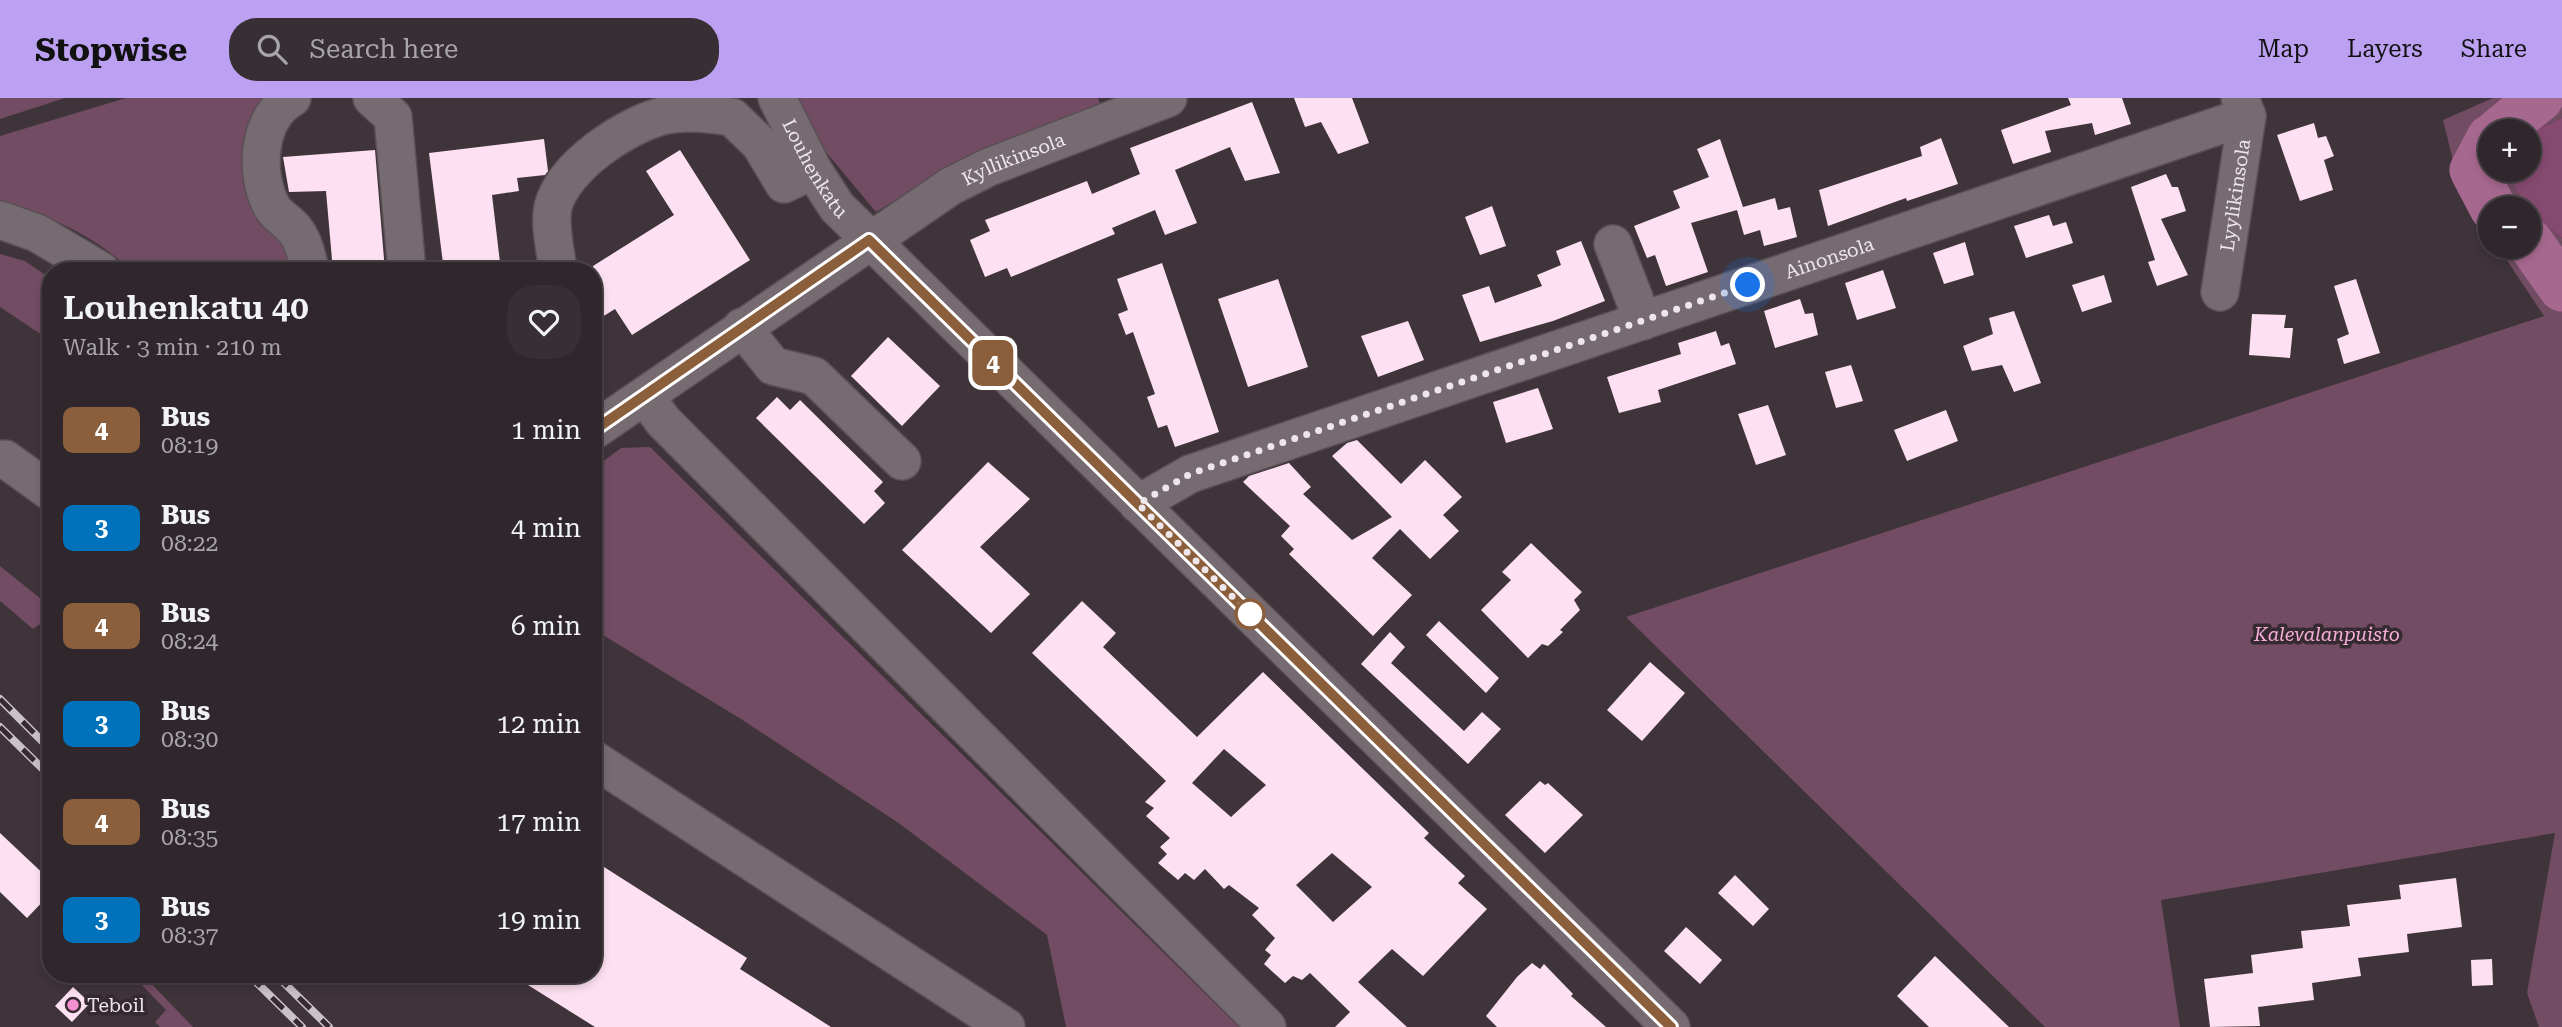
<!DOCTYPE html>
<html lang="en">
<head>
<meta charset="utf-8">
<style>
	:root { --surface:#2f272c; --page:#372f34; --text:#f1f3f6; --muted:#a7a5a9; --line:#4a4448; --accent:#bca0f2 }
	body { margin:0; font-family:"Roboto Serif",serif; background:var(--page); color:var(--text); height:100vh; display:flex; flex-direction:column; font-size:26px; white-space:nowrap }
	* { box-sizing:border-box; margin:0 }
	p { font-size:23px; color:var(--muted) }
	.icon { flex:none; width:38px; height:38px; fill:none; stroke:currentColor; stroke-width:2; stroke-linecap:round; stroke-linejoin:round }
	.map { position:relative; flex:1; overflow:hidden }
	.details { position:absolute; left:42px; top:164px; width:560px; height:721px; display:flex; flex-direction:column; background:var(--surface); border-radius:28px; box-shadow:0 4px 10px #0003,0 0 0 2px var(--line) }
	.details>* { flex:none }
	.badge { padding:0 14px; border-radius:10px; font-size:24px; line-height:46px }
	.tools { position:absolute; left:2478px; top:21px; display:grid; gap:14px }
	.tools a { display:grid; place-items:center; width:63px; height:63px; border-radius:50%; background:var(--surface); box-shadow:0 4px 10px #0003,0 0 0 2px var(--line); font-size:35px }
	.you { position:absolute; width:35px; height:35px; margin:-18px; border:5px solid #fff; border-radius:50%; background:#1a73e8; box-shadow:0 0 0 10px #1a73e833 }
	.map>.badge { position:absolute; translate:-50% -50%; box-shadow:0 0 0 4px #fff }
	.round { display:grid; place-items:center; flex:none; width:74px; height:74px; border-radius:28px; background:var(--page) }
	.overview { display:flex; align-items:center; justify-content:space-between; height:119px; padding:0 21px }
	h1 { font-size:33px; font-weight:600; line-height:52px }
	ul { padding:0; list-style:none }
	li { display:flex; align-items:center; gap:21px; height:98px; padding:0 21px }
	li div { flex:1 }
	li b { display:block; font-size:26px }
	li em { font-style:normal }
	li .badge { min-width:77px; font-weight:700; text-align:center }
	header { display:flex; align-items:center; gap:42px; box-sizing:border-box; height:98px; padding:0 35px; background:var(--accent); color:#111 }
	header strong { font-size:33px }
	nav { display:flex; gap:38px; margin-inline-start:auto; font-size:24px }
	.search { width:490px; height:63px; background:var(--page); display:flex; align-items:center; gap:18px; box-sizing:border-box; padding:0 24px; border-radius:28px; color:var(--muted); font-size:26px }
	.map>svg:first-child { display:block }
</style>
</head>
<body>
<header>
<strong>Stopwise</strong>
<div class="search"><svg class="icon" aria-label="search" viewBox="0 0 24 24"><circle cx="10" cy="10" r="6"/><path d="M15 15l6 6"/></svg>Search here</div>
<nav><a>Map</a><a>Layers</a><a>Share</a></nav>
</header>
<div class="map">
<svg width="2562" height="929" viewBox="0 0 2562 929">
	<rect width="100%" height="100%" fill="#3f343a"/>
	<path fill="#724c63" d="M 0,0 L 65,0 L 0,21 Z
		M 126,0 L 292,0 L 259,28 L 297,173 L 132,173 C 95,138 49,117 0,104 L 0,38 Z
		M 794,0 L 1098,0 L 1102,11 L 953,67 L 876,114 L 826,54 Z
		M 2493,0 L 2562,0 L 2562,20 L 2529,35 L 2490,33 L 2490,72 L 2507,72 L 2525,110 L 2490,110 L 2490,138 L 2461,95 L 2443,22 Z
		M 2529,115 L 2562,140 L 2562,929 L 2539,929 L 2527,895 L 2555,735 L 2161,802 L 2180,929 L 2045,929 L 1626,519 L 2544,218 L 2498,149 L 2529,149 Z
		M 0,156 L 25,163 L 51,181 L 51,243 L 0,209 Z
		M 650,349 L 1239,929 L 1066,929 L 1047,837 L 900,726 L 741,621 L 593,531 L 593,371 L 621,350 Z
		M 0,468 L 51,509 L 51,518 L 33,531 L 0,503 Z
		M 132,877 L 143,877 L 193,929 L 160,929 L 155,924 L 166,912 Z"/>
	<path fill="#864a70" d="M 2562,20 L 2562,140 L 2529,115 L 2506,73 L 2529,72 L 2529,35 Z"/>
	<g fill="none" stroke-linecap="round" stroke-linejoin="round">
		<path stroke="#a7688f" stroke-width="47" d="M 2499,33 L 2540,0
			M 2490,40 L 2473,72 L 2493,110
			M 2529,143 L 2562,190"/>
	</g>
	<path fill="#fde0f1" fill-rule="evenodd" d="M 1294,0 L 1352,0 L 1369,45 L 1338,56 L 1321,24 L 1305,29 Z
		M 2068,0 L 2122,0 L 2131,26 L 2095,37 L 2092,25 L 2045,33 L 2051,54 L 2013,66 L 2001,32 L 2071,7 Z
		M 1252,4 L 1280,75 L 1245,83 L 1230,49 L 1175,72 L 1197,125 L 1165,137 L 1155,112 L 1112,130 L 1115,136 L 1011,179 L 1007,170 L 985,179 L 970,142 L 990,133 L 985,122 L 1087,83 L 1092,96 L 1140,76 L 1130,50 Z
		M 2314,25 L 2318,40 L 2326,38 L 2334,58 L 2324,62 L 2333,92 L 2300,103 L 2277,37 Z
		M 1941,40 L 1958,86 L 1907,103 L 1906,100 L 1828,128 L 1819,92 L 1922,58 L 1920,49 Z
		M 544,41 L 548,73 L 545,77 L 517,80 L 519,93 L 492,97 L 501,173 L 444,173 L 429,55 Z
		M 1720,41 L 1743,109 L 1775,100 L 1778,112 L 1790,109 L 1797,139 L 1764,148 L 1760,132 L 1744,137 L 1737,112 L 1691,125 L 1708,174 L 1666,188 L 1655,157 L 1647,160 L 1634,128 L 1680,110 L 1673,93 L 1709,79 L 1697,51 Z
		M 375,52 L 385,173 L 333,173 L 326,93 L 289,94 L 283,59 Z
		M 680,52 L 750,162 L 632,237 L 615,211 L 602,219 L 593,205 L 593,168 L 674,117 L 646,73 Z
		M 2166,76 L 2172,89 L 2178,89 L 2186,113 L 2161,121 L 2188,177 L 2157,188 L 2148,164 L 2155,162 L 2131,89 Z
		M 1492,108 L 1506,148 L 1480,157 L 1465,119 Z
		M 2049,117 L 2053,128 L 2066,124 L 2073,145 L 2026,160 L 2014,128 Z
		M 1581,143 L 1605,203 L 1553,223 L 1480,244 L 1462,197 L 1489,188 L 1495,205 L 1542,188 L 1537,177 L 1561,167 L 1556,153 Z
		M 1965,144 L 1974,177 L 1944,186 L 1933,155 Z
		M 1162,165 L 1219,334 L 1175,349 L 1167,327 L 1158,330 L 1147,299 L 1155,296 L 1133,234 L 1126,237 L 1118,216 L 1128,212 L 1117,181 Z
		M 1883,172 L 1896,210 L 1857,222 L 1845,185 Z
		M 2104,177 L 2112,204 L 2082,214 L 2072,187 Z
		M 1278,181 L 1308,269 L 1248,289 L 1218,201 Z
		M 2356,181 L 2380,255 L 2344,266 L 2337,241 L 2349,236 L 2334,188 Z
		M 1800,201 L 1805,216 L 1813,215 L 1818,237 L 1775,250 L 1764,213 Z
		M 2014,213 L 2041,285 L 2014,294 L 2002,267 L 1972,273 L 1963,248 L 1993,236 L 1989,220 Z
		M 2252,216 L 2286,217 L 2284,230 L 2293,230 L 2290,260 L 2249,257 Z
		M 1408,223 L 1424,262 L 1378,279 L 1361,238 Z
		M 1716,233 L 1721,248 L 1729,245 L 1736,266 L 1658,292 L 1661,304 L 1619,315 L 1607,279 L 1681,256 L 1678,245 Z
		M 888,239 L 940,288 L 902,328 L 851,278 Z
		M 1851,267 L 1863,303 L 1836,310 L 1825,274 Z
		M 1538,290 L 1553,331 L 1506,345 L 1493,304 Z
		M 777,299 L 790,312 L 800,302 L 883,384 L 874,393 L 885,405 L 864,426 L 756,320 Z
		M 1768,307 L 1786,357 L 1756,367 L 1738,316 Z
		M 1946,312 L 1958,343 L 1907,363 L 1894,332 Z
		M 1357,342 L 1401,386 L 1425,362 L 1462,399 L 1443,417 L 1459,433 L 1430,461 L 1400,431 L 1372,460 L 1412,497 L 1373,538 L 1289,456 L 1294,451 L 1281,438 L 1290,428 L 1243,384 L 1249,378 L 1289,365 L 1311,389 L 1303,396 L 1352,442 L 1392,419 L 1332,358 L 1347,345 Z
		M 988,364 L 1030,401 L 980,449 L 1030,496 L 991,535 L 902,452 Z
		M 1531,445 L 1582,494 L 1574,502 L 1580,512 L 1560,532 L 1563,534 L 1548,548 L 1542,546 L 1528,560 L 1481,512 L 1511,482 L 1502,474 Z
		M 1082,503 L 1116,535 L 1103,549 L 1197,639 L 1263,574 L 1429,735 L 1424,740 L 1465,778 L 1458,785 L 1487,811 L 1423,878 L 1392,851 L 1358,884 L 1407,929 L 1335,929 L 1350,914 L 1310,875 L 1302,882 L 1293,878 L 1285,885 L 1264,866 L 1271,857 L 1265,852 L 1275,840 L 1252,817 L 1259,810 L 1229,787 L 1224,791 L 1205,771 L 1194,782 L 1185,775 L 1178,782 L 1158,765 L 1167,756 L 1160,749 L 1170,740 L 1146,718 L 1154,710 L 1145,704 L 1166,683 L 1032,555 ZM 1224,651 L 1266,687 L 1231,719 L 1192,685 ZM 1332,755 L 1372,789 L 1333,824 L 1296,787 Z
		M 1439,523 L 1499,580 L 1486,595 L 1426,537 Z
		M 1390,534 L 1405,549 L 1391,565 L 1464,633 L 1482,614 L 1501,631 L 1468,666 L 1361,566 Z
		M 1650,564 L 1685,595 L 1642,643 L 1607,612 Z
		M 1540,683 L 1545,687 L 1548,685 L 1583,717 L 1545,755 L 1505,717 Z
		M 0,735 L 51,783 L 51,795 L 27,820 L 0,794 Z
		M 593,762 L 747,860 L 740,871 L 831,929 L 595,929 L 512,877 L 593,877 Z
		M 1735,777 L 1769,811 L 1753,828 L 1718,795 Z
		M 2456,780 L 2462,829 L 2407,836 L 2409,854 L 2358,860 L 2361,878 L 2312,885 L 2314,902 L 2258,909 L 2260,928 L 2210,929 L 2204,881 L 2253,875 L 2251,857 L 2303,850 L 2301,833 L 2350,828 L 2347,807 L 2401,801 L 2399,787 Z
		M 1686,829 L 1722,862 L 1700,886 L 1664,853 Z
		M 1935,858 L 2009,929 L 1929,929 L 1897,898 Z
		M 2492,861 L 2493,887 L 2472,888 L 2471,862 Z
		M 1532,865 L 1540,871 L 1544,866 L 1573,896 L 1571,898 L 1606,929 L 1497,929 L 1486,918 L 1517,879 Z
		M 73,889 L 90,905 L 72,924 L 55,908 Z"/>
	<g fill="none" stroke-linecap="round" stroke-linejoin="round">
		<defs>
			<g id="minor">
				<path d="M 292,0 C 257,20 254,76 272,109 C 277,118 289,124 295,132 C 303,142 308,161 310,173"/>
				<path d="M 372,0 L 393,19 L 407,173"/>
				<path id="s1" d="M 777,0 L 813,72 L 837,109 L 1671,929"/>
				<path d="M 0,122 L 37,135 L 101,173"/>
				<path d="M 1613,146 L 1643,223"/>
				<path d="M 558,173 C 556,155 549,127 553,109 C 563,68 628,25 667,17 C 688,13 711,16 732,19 L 760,46 L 784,86 L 813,72"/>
				<path id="s2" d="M 2220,194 L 2247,18 L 2240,0"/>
				<path d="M 742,229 L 773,268 L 814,278 L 902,363"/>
				<path d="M 645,298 L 663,323 L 1267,929"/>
				<path id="s3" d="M 593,333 L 951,88 L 989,69 L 1168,0"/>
				<path d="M 5,361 L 51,394"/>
				<path id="s4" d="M 1138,406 L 1190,376 L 2247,18"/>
				<path d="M 593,661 L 1006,929"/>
			</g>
		</defs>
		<use href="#minor" stroke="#595055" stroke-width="40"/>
		<use href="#minor" stroke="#776b72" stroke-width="37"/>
		<defs>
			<path id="rail" d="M 0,601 L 51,652
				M 0,629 L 51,679
				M 249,877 L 302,929
				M 276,877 L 329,929"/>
		</defs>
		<use href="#rail" stroke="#cac2c7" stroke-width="8"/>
		<use href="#rail" stroke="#352a30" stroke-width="5" stroke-dasharray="16" stroke-linecap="butt"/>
	</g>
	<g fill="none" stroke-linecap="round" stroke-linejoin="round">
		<defs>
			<path id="line" d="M 593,333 L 869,142 L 1671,929"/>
		</defs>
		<use href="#line" stroke="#fff" stroke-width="16"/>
		<use href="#line" stroke="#8b5e3c" stroke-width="10"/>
		<path stroke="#ede6ea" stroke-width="7" stroke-dasharray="0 12.6" d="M 1250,516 L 1138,406 L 1190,376 L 1748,187"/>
	</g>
	<circle fill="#fff" stroke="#8b5e3c" stroke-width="3.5" cx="1250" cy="516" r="14"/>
	<circle fill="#f690d0" stroke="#352a30" stroke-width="2.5" cx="73" cy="907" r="7"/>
	<g text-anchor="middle" stroke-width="7" stroke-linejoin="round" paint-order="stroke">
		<g font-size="19" fill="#ede6ea" stroke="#352a30">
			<text dy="7" stroke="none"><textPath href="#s3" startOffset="502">Kyllikinsola</textPath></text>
			<text dy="7" stroke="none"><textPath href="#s1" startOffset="80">Louhenkatu</textPath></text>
			<text dy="7" stroke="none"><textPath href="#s2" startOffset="98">Lyylikinsola</textPath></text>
			<text dy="7" stroke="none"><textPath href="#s4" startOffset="735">Ainonsola</textPath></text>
		</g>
		<g font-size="19" font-style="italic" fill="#f6aed9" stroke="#352a30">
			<text x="2327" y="543">Kalevalanpuisto</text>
		</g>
		<g font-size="19" fill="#ede6ea" stroke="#352a30" text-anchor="start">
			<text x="87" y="914">Teboil</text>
		</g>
	</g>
</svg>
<div class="tools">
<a>+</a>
<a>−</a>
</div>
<div class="you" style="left:1748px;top:187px"></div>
<b class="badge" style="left:993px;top:265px;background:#8b5e3c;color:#fff">4</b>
<section class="details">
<div class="overview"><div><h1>Louhenkatu 40</h1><p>Walk · 3 min · 210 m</p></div><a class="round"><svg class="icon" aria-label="heart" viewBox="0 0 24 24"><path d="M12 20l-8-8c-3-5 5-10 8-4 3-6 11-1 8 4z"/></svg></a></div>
<ul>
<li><span class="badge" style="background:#8b5e3c;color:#fff">4</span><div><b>Bus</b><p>08:19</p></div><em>1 min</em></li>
<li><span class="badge" style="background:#0072bc;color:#fff">3</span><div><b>Bus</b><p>08:22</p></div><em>4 min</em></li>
<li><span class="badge" style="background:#8b5e3c;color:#fff">4</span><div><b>Bus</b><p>08:24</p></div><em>6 min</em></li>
<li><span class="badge" style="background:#0072bc;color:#fff">3</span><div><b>Bus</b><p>08:30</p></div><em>12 min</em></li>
<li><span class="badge" style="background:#8b5e3c;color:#fff">4</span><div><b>Bus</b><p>08:35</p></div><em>17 min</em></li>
<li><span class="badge" style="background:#0072bc;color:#fff">3</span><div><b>Bus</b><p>08:37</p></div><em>19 min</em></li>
</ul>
</section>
</div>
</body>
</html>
